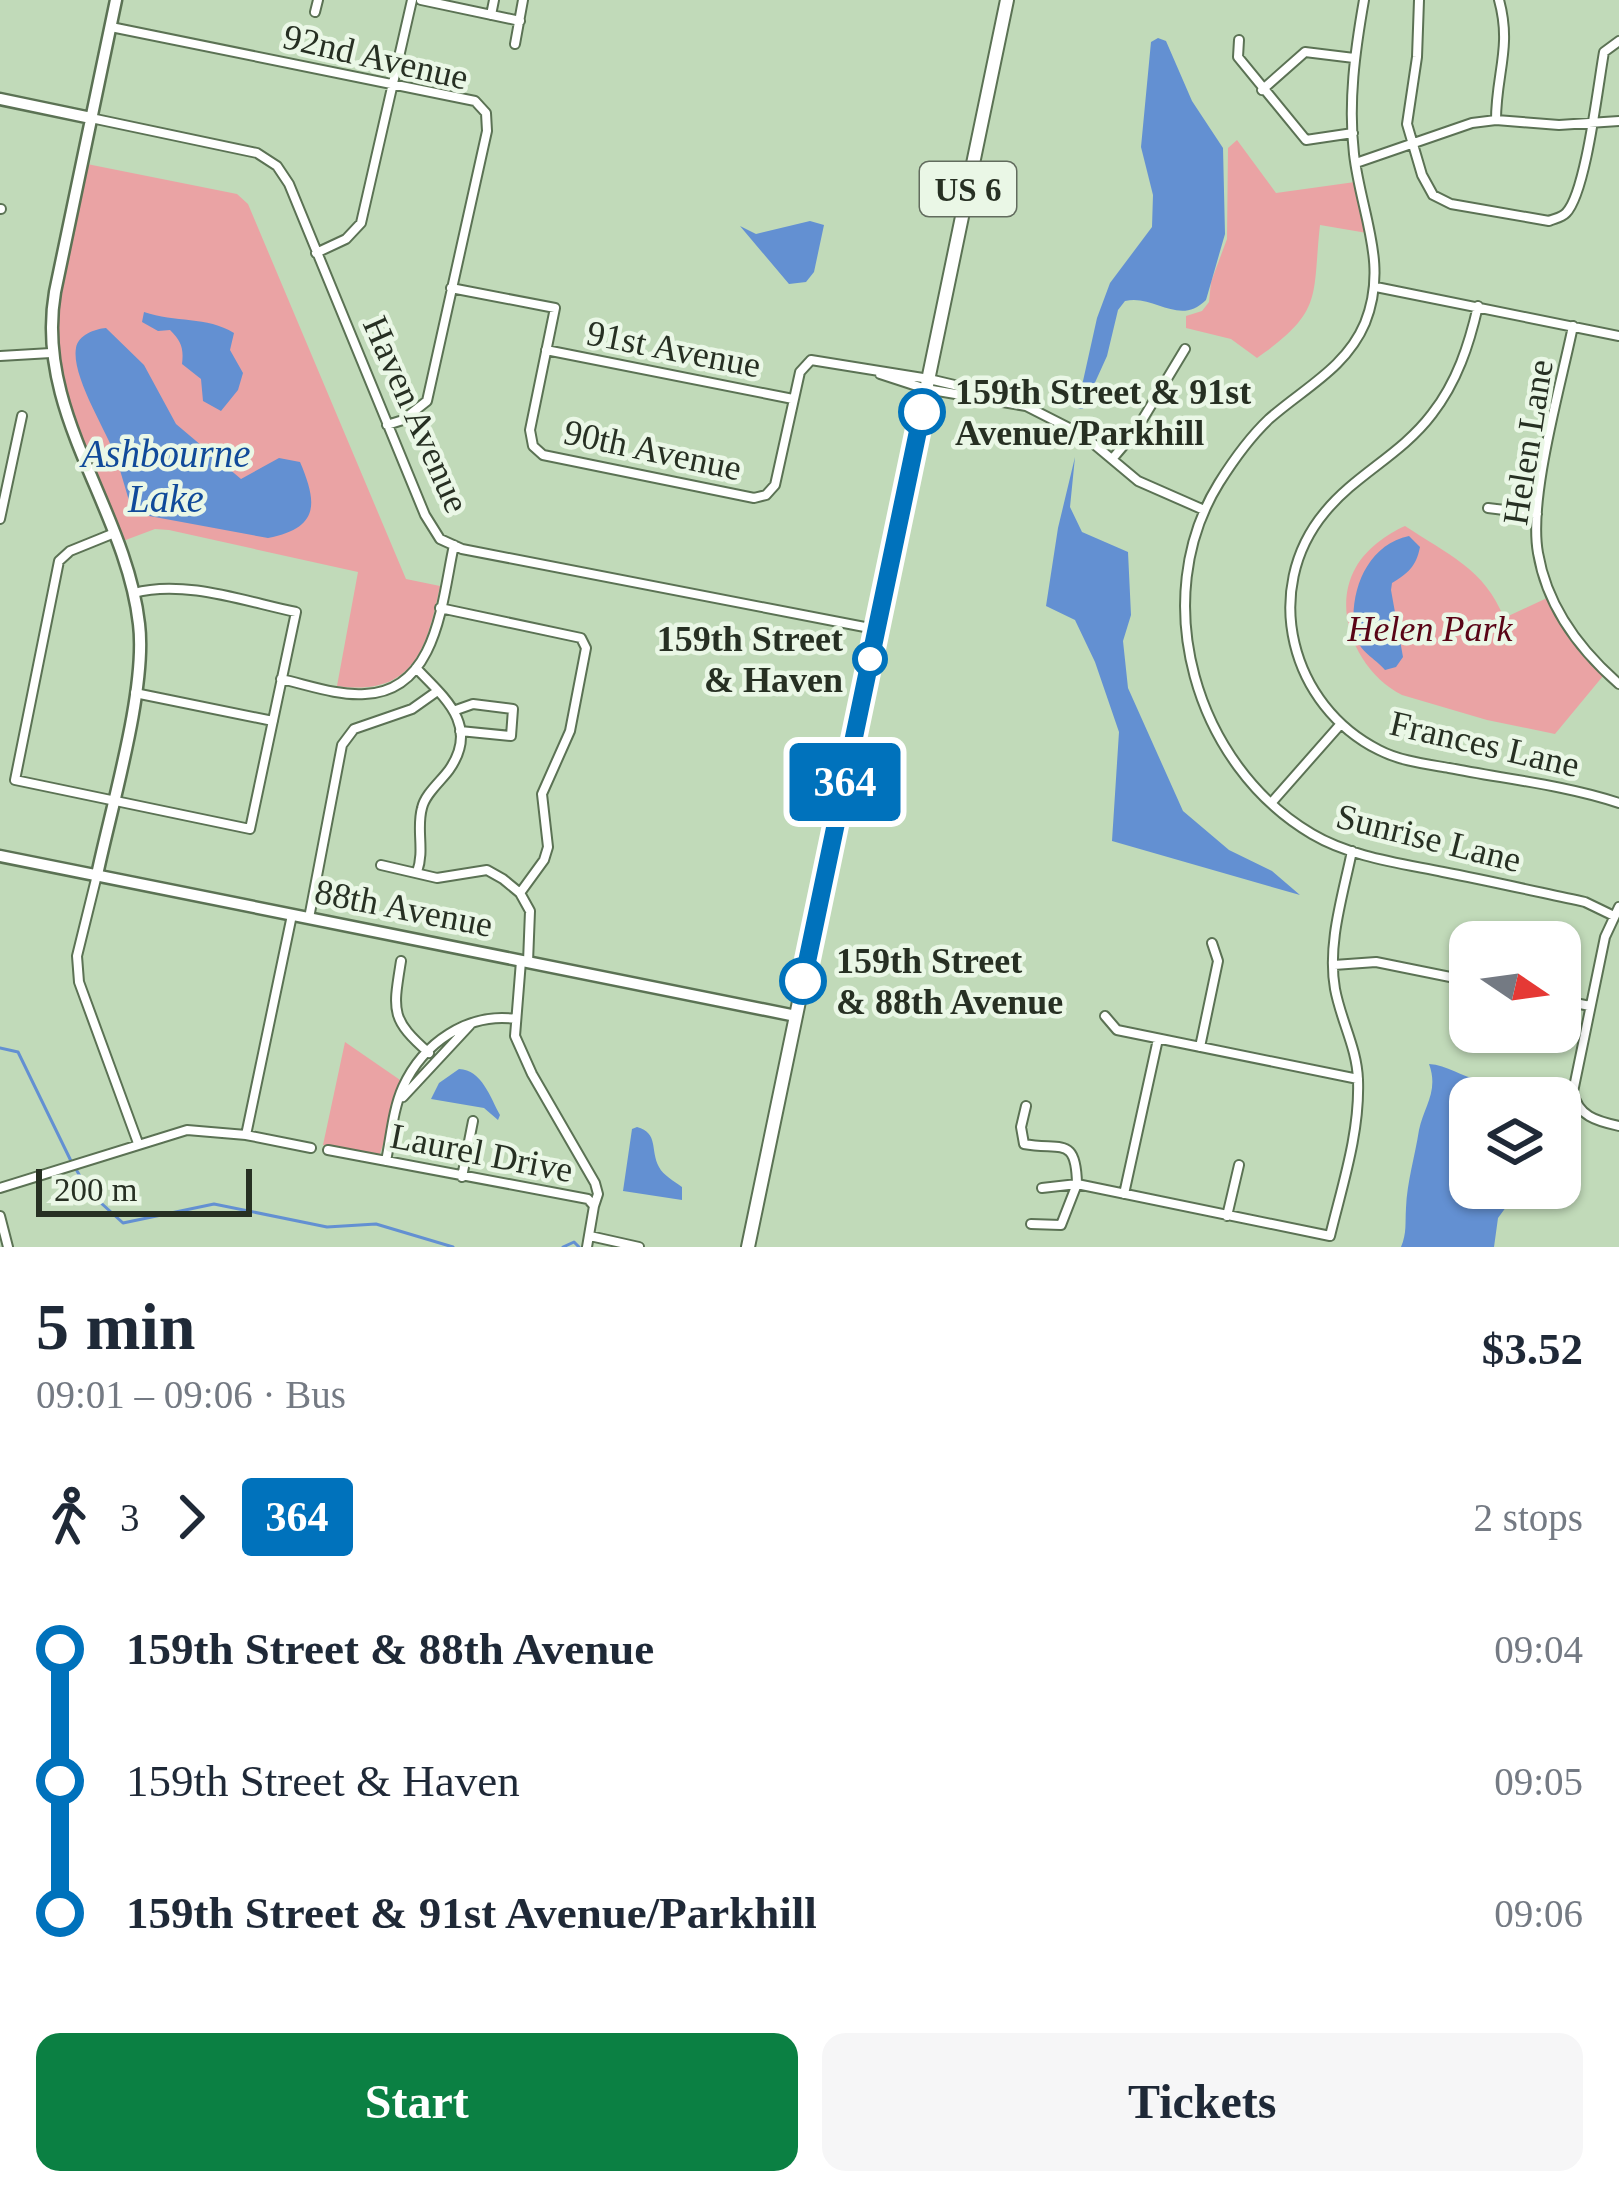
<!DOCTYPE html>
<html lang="en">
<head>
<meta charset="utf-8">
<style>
	:root { --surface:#fff; --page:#f6f6f7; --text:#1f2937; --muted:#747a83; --accent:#0b8043 }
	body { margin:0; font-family:"Times New Roman",serif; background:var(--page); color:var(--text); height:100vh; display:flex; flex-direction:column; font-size:45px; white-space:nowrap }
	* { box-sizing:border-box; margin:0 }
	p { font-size:39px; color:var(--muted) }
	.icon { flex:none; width:66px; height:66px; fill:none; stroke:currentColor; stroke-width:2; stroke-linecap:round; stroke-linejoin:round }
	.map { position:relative; height:1247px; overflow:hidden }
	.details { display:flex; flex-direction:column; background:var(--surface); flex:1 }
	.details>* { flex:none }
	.badge { padding:0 24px; border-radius:9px; font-size:42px; line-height:78px }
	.needle { width:78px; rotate:103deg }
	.controls { position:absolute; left:1449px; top:921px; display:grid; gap:24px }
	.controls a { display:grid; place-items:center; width:132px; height:132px; border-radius:24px; background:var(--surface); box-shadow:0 3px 9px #0004; font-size:60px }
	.scale { position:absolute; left:36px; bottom:30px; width:216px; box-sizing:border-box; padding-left:12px; border:6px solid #273023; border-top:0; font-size:33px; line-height:42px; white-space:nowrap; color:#273023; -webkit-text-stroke:9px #eaf7e6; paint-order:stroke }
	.map>.badge { position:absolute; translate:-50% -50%; box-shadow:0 0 0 6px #fff }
	.legs { display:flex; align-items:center; gap:18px; height:132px; padding:0 36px; font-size:39px }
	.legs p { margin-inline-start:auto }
	.overview { display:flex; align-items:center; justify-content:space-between; height:204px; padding:0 36px }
	h1 { font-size:66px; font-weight:800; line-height:90px }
	.button { display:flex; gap:24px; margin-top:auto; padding:24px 36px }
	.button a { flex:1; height:138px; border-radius:24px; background:var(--accent); color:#fff; font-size:48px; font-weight:800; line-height:138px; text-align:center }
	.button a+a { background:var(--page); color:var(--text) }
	ul { padding:0 36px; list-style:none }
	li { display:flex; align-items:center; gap:42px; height:132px; font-size:45px }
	li i { display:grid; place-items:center; width:18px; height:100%; margin:0 15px; background:currentColor }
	li i::after { content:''; width:30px; height:30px; margin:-15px; border:9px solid; border-radius:50%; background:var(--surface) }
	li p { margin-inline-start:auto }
	li:first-child i { background:linear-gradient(#0000 50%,currentColor 0) }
	li:last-child i { background:linear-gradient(currentColor 50%,#0000 0) }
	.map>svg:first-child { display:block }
</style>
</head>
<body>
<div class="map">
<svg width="1619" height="1247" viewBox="0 0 1619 1247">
	<rect width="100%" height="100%" fill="#c1dab9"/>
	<path fill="#eaa3a4" d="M 1237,140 L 1276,193 L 1355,182 L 1367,233 L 1320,225 C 1312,298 1324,311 1257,358 L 1231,339 L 1186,328 L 1186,316 L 1202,311 L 1209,302 L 1211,282 L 1227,239 L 1228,148 Z
		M 87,164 L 237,194 L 248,204 L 406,579 L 440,586 C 427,648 414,697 337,686 L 358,572 L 169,530 L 155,529 L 123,541 C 100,482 67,419 58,356 C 50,294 75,224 87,164 Z
		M 1405,526 C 1447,554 1485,569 1504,618 L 1547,598 L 1570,640 L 1603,676 L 1555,734 L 1487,720 L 1402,695 C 1359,674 1330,612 1356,567 C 1366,549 1387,534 1405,526 Z
		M 345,1042 L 403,1082 L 380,1154 L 323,1145 Z"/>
	<path fill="#6390d2" d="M 1158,38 L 1166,41 L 1192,101 L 1223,148 L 1225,234 L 1206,300 C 1179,327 1155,294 1125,301 L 1118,310 L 1107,356 L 1083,409 L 1077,408 L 1097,318 L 1110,283 L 1152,227 L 1153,195 L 1141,147 L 1151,42 Z
		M 810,221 L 824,225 L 814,272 L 806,282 L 789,284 L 740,226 L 756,234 Z
		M 144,312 C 175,323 207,316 234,333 L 230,350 L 243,373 L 238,390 L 221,411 L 203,401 L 201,379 L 182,364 C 184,348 181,341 170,330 L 158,331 L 142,322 Z
		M 106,328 L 144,365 L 176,424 L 241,479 L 279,458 L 300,462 C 318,504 319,528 268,538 L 133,513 C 127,495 122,476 116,457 C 106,430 71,376 76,348 C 78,335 95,329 106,328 Z
		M 1075,457 L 1070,507 L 1082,532 L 1128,552 L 1131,615 L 1123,641 L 1128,688 L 1183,811 L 1229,850 L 1272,871 L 1300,895 L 1112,841 L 1119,732 L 1095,662 L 1075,620 L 1046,606 L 1058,528 Z
		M 1409,536 L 1420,547 C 1416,567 1408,573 1392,583 L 1391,590 L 1403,657 L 1396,667 L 1385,670 C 1375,658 1359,652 1355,634 C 1348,594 1366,545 1409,536 Z
		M 1429,1064 C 1447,1065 1462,1077 1480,1080 C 1494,1083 1509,1078 1523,1077 L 1522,1098 L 1470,1098 L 1470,1188 L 1520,1188 L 1498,1218 L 1494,1247 L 1401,1247 C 1407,1233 1405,1223 1406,1208 C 1407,1182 1415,1156 1419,1130 C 1424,1106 1439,1091 1429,1064 Z
		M 459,1069 C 482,1070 490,1097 500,1115 L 498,1120 L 484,1108 L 431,1099 L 439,1083 Z
		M 637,1127 C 659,1133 650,1150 659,1167 C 663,1175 674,1181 682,1187 L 682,1200 L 623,1191 L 632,1129 Z"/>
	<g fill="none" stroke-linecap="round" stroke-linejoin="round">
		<path stroke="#6390d2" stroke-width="3" d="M 0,1048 L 18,1052 L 71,1161
			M 77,1171 L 90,1193 L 123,1223 L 214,1204 L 327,1227 L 376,1224 L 453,1247
			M 563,1247 L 574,1242 L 579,1247"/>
		<defs>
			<path id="street" d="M 421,0 L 520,21
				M 1364,0 C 1355,51 1348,102 1354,154 C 1361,214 1389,264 1365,323 C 1346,368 1304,388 1269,419 C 1249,438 1234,459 1219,483 C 1147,599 1195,765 1312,834 C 1351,857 1399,863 1443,872 C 1490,881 1538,892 1585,902 L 1614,916
				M 1419,0 L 1417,57 L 1407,124 L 1422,175 L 1433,195 L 1451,204 L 1549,221 C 1556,218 1561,218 1566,213 C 1586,193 1598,85 1604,52 L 1619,41
				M 315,12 L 318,0
				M 491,15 L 494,0
				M 111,27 L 475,101 L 486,113 L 487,131 L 427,401 L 403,420 L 387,425
				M 1239,40 L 1238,57 L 1306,140 L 1353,133
				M 515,44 L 523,0
				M 1262,90 L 1305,52 L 1354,58
				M 91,118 L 257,153 L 277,166 L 289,184 L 425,515 L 440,539 L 462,549 L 875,629
				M 1496,120 C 1496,74 1512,47 1499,0
				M 1356,163 L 1472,123 L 1496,120 L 1559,125 L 1619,121
				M 0,209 L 1,209
				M 316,253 L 346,239 L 361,223 L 412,0
				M 1376,287 L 1619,336
				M 451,288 L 555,308 L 530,430 L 533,446 L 543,455 L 754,498 L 766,495 L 775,485 L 800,372 L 811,360 L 929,379 L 980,391 L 986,397
				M 1478,306 C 1469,345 1457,382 1432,414 C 1401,455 1356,474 1325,512 C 1260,590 1291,706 1379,750 C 1400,761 1426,764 1449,768 C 1505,779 1565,785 1619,803
				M 1573,326 C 1561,385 1528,498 1538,553 C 1547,606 1580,650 1619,684
				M 546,350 L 793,399
				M 0,356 L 51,353
				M 880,374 L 926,389 L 1026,406 L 1083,435 L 1138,481 L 1204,510
				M 1113,458 L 1135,432 L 1185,349
				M 1488,508 L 1537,514
				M 0,519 L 22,416
				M 112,534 L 70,551 L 59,561 L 15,780 L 250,829 L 296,612 C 247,602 184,579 134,593
				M 440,608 L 581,638 L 586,648 L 570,731 L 542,794 L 548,847 L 544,860 L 520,893
				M 416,668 C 445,698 480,726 449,770 C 441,781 425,794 422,808 C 416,829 425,850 417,872
				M 281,679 C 308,685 338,696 365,694 C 438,691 442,599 454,545
				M 135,693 L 273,721
				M 456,710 L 473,704 L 513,709 L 511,736 L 460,731
				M 1272,802 L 1339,726
				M 381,865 L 437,878 L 487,870 L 503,879 L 520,893 L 530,911 L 528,962
				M 97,875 L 77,956 L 79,982 L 138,1143
				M 1619,907 L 1605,937 L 1573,1092 C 1578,1116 1596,1121 1619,1126
				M 309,918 L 342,745 L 354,729 L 412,709 L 436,692
				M 401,961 C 393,1011 390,1019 429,1053
				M 521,961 L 515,1036 L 532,1074 L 595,1183 L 598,1194 L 594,1206
				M 1334,965 L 1376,962 L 1470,981
				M 1560,1000 L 1590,1006
				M 1105,1016 L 1117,1030 L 1358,1079
				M 1200,1047 L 1218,961 L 1212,943
				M 403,1097 L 470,1025
				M 1026,1106 L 1021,1127 L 1024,1144 C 1061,1151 1076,1135 1077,1184 L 1042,1188
				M 246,1135 L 292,915
				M 328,1150 L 588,1199 L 594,1206 L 587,1247
				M 386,1161 C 391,1137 393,1109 403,1087 C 423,1043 468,1012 516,1019
				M 462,1177 L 473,1121
				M 0,1188 L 187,1130 L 246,1135 L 311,1148
				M 1124,1194 L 1158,1039
				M 0,1216 L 8,1247
				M 1227,1216 L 1239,1165
				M 1031,1224 L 1061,1225 L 1077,1184 L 1330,1236 C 1342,1186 1360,1133 1358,1080 C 1357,1048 1341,1021 1335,989 C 1327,944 1343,895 1352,851
				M 590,1236 L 639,1247"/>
			<path id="secondary" d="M 0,99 L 91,118
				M 0,856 L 796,1016
				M 97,875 C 111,808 147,689 139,624 C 126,508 34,413 55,292 L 116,0"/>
			<path id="primary" d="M 748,1247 L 1007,0"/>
		</defs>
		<use href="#street" stroke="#5b7254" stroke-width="12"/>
		<use href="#secondary" stroke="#5b7254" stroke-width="15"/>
		<use href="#primary" stroke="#5b7254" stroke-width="16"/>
		<use href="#street" stroke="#fff" stroke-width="8"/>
		<use href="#secondary" stroke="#fff" stroke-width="10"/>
		<use href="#primary" stroke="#fff" stroke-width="12"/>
	</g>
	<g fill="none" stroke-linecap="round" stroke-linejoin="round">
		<defs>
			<path id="line-1" d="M 803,981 L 922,412"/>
		</defs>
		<use href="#line-1" stroke="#fff" stroke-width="27"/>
		<use href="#line-1" stroke="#0072bc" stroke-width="18"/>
	</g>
	<g fill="#fff" stroke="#0072bc" stroke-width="6">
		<circle cx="922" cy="412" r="21"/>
		<circle cx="870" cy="659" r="15"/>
		<circle cx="803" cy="981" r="21"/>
	</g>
	<g text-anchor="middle" stroke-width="9" stroke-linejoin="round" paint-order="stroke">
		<rect fill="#eaf7e6" stroke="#626c5e" stroke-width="3" x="920" y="162" width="96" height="54" rx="9"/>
		<g font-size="33" font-weight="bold" fill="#273023">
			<text x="968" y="201">US 6</text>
		</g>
		<g font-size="36" fill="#273023" stroke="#eaf7e6">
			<text transform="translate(376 56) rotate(13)" y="13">92nd Avenue</text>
			<text transform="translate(674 348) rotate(11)" y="13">91st Avenue</text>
			<text transform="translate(417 414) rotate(66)" y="13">Haven Avenue</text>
			<text transform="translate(1527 442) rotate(-81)" y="13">Helen Lane</text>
			<text transform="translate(653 449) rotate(12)" y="13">90th Avenue</text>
			<text transform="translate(1485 743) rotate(13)" y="13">Frances Lane</text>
			<text transform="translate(1429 837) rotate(14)" y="13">Sunrise Lane</text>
			<text transform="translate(404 907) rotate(11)" y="13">88th Avenue</text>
			<text transform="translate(482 1152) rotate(11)" y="13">Laurel Drive</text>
		</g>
		<g font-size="36" font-weight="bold" fill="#273023" stroke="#eaf7e6" text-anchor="start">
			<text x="955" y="404">159th Street &amp; 91st<tspan x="955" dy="41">Avenue/Parkhill</tspan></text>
			<text x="843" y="651" text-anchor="end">159th Street<tspan x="843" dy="41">&amp; Haven</tspan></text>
			<text x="836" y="973">159th Street<tspan x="836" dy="41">&amp; 88th Avenue</tspan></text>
		</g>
		<g font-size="36" font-style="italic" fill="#590416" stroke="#eaf7e6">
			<text x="1430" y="641">Helen Park</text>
		</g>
		<g font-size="39" font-style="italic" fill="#104a9a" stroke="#eaf7e6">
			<text x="166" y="467">Ashbourne<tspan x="166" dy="45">Lake</tspan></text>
		</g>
	</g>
</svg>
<div class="controls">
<a><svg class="needle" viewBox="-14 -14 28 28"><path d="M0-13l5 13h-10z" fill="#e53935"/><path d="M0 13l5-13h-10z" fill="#747a83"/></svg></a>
<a><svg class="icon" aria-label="layers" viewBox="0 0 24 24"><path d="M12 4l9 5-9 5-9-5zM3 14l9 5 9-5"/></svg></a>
</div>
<div class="scale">200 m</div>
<b class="badge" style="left:845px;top:782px;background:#0072bc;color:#fff">364</b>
</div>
<section class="details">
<div class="overview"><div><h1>5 min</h1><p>09:01 – 09:06 · Bus</p></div><b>$3.52</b></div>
<div class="legs"><svg class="icon" aria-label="walk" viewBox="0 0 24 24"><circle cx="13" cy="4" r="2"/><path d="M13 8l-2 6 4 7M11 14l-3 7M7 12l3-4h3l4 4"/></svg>3<svg class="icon" aria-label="forward" viewBox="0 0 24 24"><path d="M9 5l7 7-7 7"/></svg><b class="badge" style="background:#0072bc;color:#fff">364</b><p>2 stops</p></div>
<ul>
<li><i style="color:#0072bc"></i><b>159th Street &amp; 88th Avenue</b><p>09:04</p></li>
<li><i style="color:#0072bc"></i><span>159th Street &amp; Haven</span><p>09:05</p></li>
<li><i style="color:#0072bc"></i><b>159th Street &amp; 91st Avenue/Parkhill</b><p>09:06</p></li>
</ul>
<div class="button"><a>Start</a><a>Tickets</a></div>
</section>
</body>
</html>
